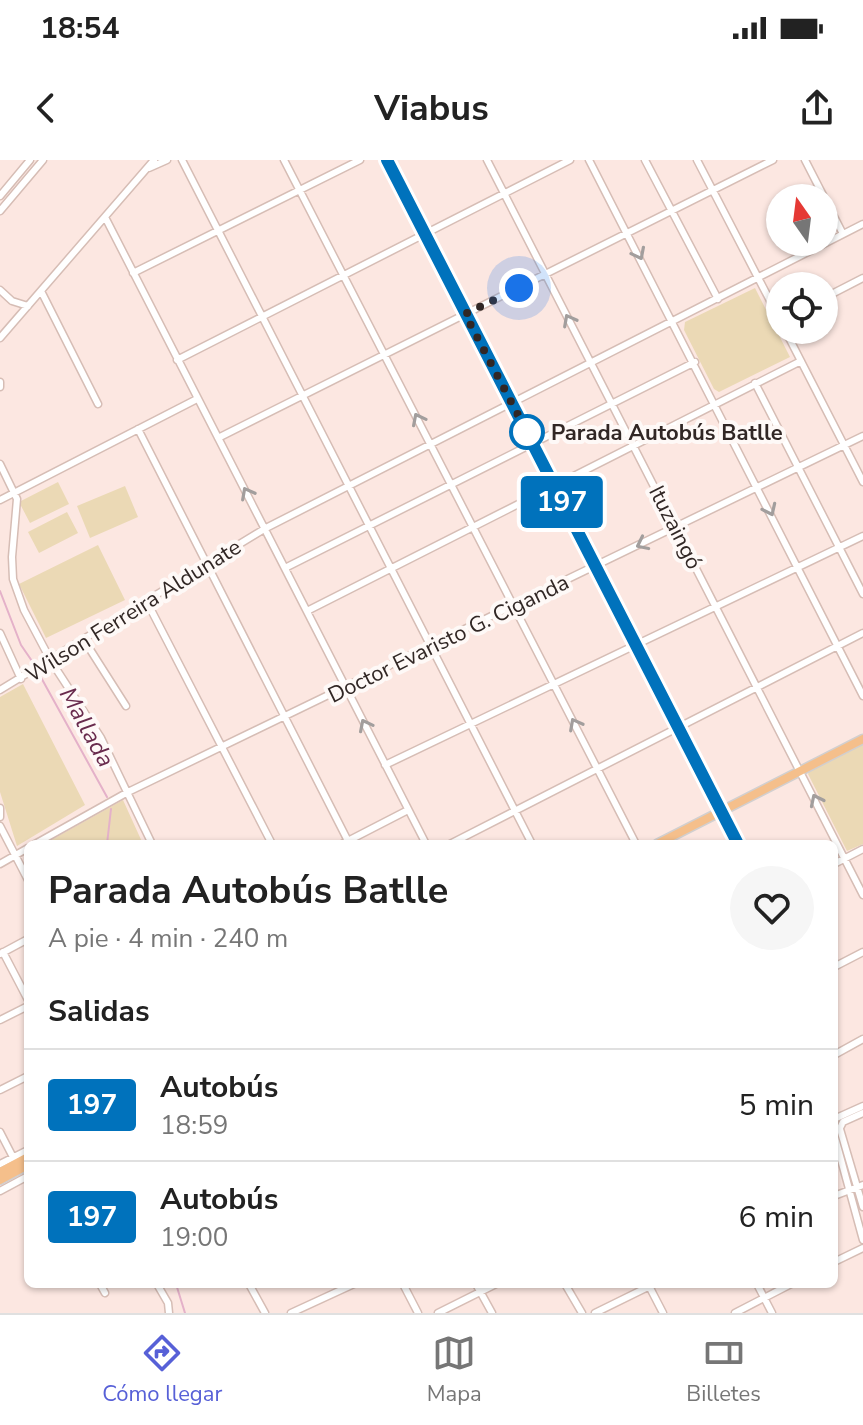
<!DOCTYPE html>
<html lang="es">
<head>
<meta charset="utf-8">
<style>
	:root { --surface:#fff; --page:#f6f6f6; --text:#222; --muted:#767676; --line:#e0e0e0; --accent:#5760d7 }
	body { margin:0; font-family:"Nunito Sans",sans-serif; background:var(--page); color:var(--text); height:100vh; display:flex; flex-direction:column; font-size:30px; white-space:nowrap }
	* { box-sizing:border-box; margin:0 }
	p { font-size:26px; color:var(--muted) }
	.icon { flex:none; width:44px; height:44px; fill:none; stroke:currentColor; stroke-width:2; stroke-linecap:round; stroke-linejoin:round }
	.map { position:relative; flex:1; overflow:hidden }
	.details { position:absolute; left:24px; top:680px; width:814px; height:448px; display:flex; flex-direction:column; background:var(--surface); border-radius:12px; box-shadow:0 2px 6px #0004 }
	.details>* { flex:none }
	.badge { padding:0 16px; border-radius:6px; font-size:28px; line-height:52px }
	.needle { width:52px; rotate:346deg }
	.fabs { position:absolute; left:766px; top:24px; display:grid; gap:16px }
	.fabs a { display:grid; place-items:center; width:72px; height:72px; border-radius:50%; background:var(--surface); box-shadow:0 2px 6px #0004; font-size:40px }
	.you { position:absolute; width:40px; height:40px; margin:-20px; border:6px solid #fff; border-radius:50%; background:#1a73e8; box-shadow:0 0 0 12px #1a73e833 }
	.map>.badge { position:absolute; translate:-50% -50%; box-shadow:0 0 0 4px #fff }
	h2 { padding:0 24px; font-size:30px; line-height:72px }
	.round { display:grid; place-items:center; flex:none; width:84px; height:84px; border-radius:42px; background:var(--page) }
	.headline { display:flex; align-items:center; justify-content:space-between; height:136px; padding:0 24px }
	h1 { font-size:38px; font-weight:700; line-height:60px }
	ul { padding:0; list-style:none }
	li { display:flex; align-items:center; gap:24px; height:112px; padding:0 24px; border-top:2px solid var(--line) }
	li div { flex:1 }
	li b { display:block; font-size:30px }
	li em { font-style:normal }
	li .badge { min-width:88px; font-weight:700; text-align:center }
	.status { display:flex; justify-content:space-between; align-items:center; height:56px; padding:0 40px; background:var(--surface); direction:ltr }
	.status svg { height:22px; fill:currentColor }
	header { display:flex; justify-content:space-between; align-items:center; height:104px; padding:0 24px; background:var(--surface); font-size:36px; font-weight:700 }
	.tabs { display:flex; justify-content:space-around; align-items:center; height:112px; border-top:2px solid var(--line); background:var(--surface); font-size:22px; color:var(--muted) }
	.tabs a { display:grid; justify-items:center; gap:4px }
	.tabs .on { color:var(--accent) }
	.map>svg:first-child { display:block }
</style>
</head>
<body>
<div class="status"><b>18:54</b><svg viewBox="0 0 49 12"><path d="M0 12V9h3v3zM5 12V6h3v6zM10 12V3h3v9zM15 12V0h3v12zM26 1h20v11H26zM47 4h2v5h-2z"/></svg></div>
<header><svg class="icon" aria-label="back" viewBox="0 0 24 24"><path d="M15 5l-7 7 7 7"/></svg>Viabus<svg class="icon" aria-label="share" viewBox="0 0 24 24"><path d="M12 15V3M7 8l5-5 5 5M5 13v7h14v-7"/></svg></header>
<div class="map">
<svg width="863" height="1153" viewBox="0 0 863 1153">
	<rect width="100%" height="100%" fill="#fce7e1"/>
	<path fill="#ebd9b5" d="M 755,128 L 790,197 L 719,232 L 714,229 L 684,170 L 685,162 Z
		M 58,322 L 69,344 L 30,363 L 19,342 Z
		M 125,326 L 138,357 L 90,378 L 77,346 Z
		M 67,352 L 78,373 L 39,393 L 28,372 Z
		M 98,385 L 125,440 L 46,478 L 19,424 Z
		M 23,524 L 85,645 L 17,686 L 0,632 L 0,537 Z
		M 863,583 L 863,684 L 847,691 L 808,614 L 810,610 Z
		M 123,640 L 143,684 L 44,684 Z"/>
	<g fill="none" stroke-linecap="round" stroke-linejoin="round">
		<path stroke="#e4b1c9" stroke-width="2" d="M 0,431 L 21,485 L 34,504
			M 38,512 L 107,637
			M 107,684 L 111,649
			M 176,1124 L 185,1153"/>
		<defs>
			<path id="minor" d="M 182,0 L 532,684
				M 284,0 L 636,684
				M 387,0 L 738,684
				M 487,0 L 863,735
				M 589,0 L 863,536
				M 645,0 L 718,139
				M 697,0 L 780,160
				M 805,0 L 843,74
				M 149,8 L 167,0
				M 0,36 L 30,0
				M 0,51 L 43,0
				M 105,57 L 426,684
				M 133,113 L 360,0
				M 0,130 L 12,141 L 28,146
				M 41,131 L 98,244
				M 824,138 L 863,118
				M 785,170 L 863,322
				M 0,178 L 154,0
				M 177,200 L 570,0
				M 0,222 L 0,227
				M 755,223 L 863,434
				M 138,269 L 348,681
				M 218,278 L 773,0
				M 0,304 L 17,339 L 12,397 L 13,419 L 24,450 L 51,501 L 101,578 L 152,684
				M 0,340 L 197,239
				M 285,408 L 695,202
				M 147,442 L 272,684
				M 307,451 L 801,201
				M 0,473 L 21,519
				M 84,480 L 126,546
				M 0,530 L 266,368 L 863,64
				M 385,605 L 863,376
				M 0,648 L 0,657
				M 0,666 L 28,720
				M 35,684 L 128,632 L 863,276
				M 342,684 L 408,650
				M 450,684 L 863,473
				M 0,704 L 28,688
				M 834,704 L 863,689
				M 3,792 L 28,840
				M 0,794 L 28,779
				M 834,807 L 863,792
				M 0,860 L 28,846
				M 834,895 L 863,879
				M 0,930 L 28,916
				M 834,959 L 863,946
				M 840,969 L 863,1047
				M 839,970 L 843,962 L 863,953
				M 0,972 L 17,1005
				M 834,974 L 863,1080
				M 0,1004 L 28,990
				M 0,1031 L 28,1016
				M 834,1036 L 863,1025
				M 834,1102 L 863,1088
				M 100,1124 L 105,1133
				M 157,1124 L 168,1143 L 169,1153
				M 249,1124 L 265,1153
				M 403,1124 L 418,1153
				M 476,1124 L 492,1153
				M 565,1124 L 582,1153
				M 648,1124 L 663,1153
				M 757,1124 L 772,1153
				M 291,1153 L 354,1124
				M 438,1153 L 496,1124
				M 595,1153 L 654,1124
				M 735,1153 L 791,1124"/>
			<path id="major" d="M 657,684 L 863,579
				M 0,1012 L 28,997
				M 0,1020 L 28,1005"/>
		</defs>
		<use href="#minor" stroke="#d6bdb5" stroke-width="9"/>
		<use href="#major" stroke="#d2cfcf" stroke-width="11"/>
		<use href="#minor" stroke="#fff" stroke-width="6"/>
		<use href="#major" stroke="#f5bf8b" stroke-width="8"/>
	</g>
	<defs><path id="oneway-chevron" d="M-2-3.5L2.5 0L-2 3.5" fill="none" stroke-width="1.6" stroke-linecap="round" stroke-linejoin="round" transform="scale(2)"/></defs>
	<g stroke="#a29e9d">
		<use href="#oneway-chevron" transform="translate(639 94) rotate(63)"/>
		<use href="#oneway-chevron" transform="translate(569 160) rotate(-118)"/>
		<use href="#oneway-chevron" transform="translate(418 259) rotate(-117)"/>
		<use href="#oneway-chevron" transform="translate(247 333) rotate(-118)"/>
		<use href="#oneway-chevron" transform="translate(770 350) rotate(65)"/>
		<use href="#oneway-chevron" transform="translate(642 384) rotate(154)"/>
		<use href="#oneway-chevron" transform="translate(575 564) rotate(-118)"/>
		<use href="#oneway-chevron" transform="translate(365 565) rotate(-117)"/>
		<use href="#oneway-chevron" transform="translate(816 640) rotate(-116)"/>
	</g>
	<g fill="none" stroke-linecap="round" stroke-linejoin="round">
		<defs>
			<path id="line" d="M 387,0 L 738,684"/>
		</defs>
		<use href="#line" stroke="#fff" stroke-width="18"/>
		<use href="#line" stroke="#0072bc" stroke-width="12"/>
		<path stroke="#312725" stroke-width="8" stroke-dasharray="0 14.4" d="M 519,128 L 465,154 L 527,272"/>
	</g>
	<circle fill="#fff" stroke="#0072bc" stroke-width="4" cx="527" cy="272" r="16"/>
	<g text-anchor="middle" stroke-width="8" stroke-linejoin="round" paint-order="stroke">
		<g font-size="22" font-weight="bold" fill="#312725" stroke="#fef9f7" text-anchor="start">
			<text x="551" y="280">Parada Autobús Batlle</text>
		</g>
		<g font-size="22" fill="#312725" stroke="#fef9f7">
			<text transform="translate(676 367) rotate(63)" y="8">Ituzaingó</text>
			<text transform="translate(133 450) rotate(-32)" y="8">Wilson Ferreira Aldunate</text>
			<text transform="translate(448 478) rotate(-26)" y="8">Doctor Evaristo G. Ciganda</text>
		</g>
		<g font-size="24" font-style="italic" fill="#682b4d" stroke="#fef9f7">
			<text transform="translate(87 567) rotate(61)" y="8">Mallada</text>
		</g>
	</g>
</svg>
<div class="fabs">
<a><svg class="needle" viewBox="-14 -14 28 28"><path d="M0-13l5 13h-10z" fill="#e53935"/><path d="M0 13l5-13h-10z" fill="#767676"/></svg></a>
<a><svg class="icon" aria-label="locate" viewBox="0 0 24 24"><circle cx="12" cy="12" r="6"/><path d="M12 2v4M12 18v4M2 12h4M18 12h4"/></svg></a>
</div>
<div class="you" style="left:519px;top:128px"></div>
<b class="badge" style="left:562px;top:342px;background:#0072bc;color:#fff">197</b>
<section class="details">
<div class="headline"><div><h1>Parada Autobús Batlle</h1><p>A pie · 4 min · 240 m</p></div><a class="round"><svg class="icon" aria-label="heart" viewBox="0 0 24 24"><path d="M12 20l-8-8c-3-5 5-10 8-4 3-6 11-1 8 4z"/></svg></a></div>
<h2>Salidas</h2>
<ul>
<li><span class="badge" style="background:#0072bc;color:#fff">197</span><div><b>Autobús</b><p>18:59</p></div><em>5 min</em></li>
<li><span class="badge" style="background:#0072bc;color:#fff">197</span><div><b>Autobús</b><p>19:00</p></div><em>6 min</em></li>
</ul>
</section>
</div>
<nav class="tabs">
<a class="on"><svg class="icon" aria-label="directions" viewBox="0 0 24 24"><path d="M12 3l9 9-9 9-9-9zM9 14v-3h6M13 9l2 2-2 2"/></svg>Cómo llegar</a>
<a><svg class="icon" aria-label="map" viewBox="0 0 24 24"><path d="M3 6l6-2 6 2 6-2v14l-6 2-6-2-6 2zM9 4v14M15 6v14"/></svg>Mapa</a>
<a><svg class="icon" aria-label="tickets" viewBox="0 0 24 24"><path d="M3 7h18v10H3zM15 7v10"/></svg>Billetes</a>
</nav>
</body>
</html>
